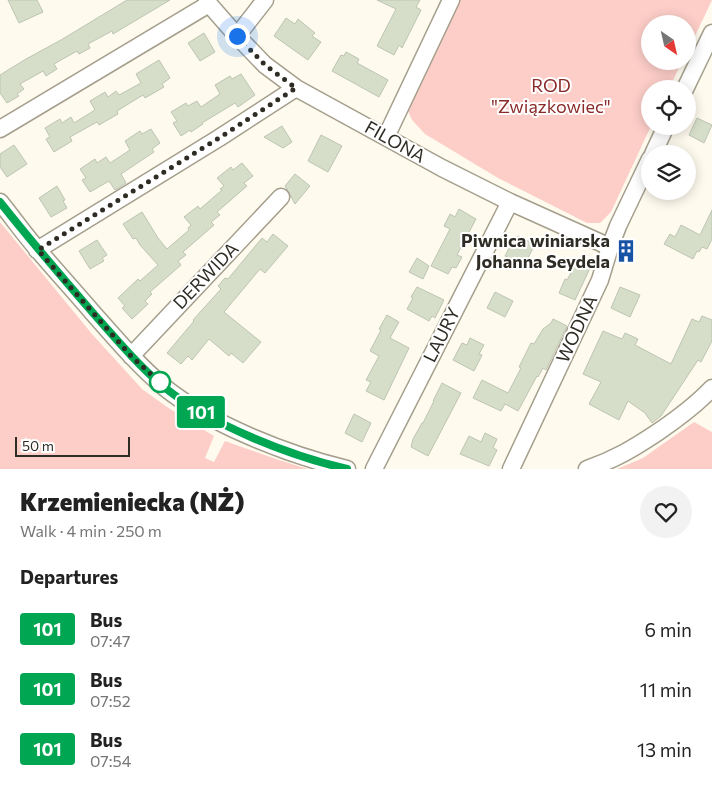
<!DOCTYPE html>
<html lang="en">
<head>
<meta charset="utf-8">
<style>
	:root { --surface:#fff; --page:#f2f2f2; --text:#222; --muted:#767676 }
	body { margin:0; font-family:Commissioner,sans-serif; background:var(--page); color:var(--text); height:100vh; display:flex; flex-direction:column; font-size:19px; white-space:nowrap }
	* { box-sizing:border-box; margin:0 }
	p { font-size:16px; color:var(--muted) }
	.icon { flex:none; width:28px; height:28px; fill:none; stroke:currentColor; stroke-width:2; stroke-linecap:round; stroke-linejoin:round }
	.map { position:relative; height:469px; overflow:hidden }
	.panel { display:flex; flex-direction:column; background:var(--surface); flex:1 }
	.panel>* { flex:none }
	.badge { padding:0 10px; border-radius:4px; font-size:18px; line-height:32px }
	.needle { width:32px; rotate:146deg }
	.fabs { position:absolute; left:641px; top:15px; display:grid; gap:10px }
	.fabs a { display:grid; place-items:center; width:55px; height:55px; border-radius:50%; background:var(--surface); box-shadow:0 2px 12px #0003; font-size:25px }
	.scale { position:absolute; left:15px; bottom:12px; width:115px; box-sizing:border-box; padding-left:5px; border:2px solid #2e2c24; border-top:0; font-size:14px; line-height:18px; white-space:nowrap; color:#2e2c24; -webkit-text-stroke:4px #fff; paint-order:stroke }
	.you { position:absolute; width:25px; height:25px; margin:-12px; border:4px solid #fff; border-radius:50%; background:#1a73e8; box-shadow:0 0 0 8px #1a73e833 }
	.map>.badge { position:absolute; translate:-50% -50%; box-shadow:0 0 0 2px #fff }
	h2 { padding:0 20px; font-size:19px; line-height:45px }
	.round { display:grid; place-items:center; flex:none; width:52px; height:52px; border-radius:26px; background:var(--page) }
	.overview { display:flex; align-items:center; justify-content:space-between; height:85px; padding:0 20px }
	h1 { font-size:24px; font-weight:800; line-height:38px }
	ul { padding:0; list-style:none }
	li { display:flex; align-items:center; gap:15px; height:60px; padding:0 20px }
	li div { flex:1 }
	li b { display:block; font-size:19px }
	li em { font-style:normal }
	li .badge { min-width:55px; font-weight:700; text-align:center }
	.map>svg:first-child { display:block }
</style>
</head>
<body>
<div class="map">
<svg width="712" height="469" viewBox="0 0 712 469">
	<rect width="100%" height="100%" fill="#fefaee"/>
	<path fill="#fdcec8" d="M 460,0 L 712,0 L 688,51 L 688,24 L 650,24 L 650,61 L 682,61 L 669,89 L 650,89 L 650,126 L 651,126 L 611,212 L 600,223 L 587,223 L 498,178 L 425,134 L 412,120 L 408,111 Z
		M 0,222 L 92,334 L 142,389 L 167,407 L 214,436 L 205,458 L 214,462 L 225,441 L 279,460 L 308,469 L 0,469 Z
		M 694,422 L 712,432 L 712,469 L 617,469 L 643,458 Z"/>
	<path fill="#d6deca" stroke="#bdc5b2" d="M 8,0 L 37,0 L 43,12 L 19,23 Z
		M 127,0 L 170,0 L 113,34 L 112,31 L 88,44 L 90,48 L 79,54 L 77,51 L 54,64 L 57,69 L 46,76 L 43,71 L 20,84 L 24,89 L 17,94 L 19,96 L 7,103 L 0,93 L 0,75 L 26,59 L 61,40 Z
		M 377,0 L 420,0 L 416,7 L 421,10 L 402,48 L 399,45 L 394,55 L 377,46 L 396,9 Z
		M 286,18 L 295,24 L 298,19 L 315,33 L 312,36 L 321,42 L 308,60 L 274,36 Z
		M 204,33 L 215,52 L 200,61 L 188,43 Z
		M 346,52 L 359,59 L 357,63 L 388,80 L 379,97 L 332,71 L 341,55 L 344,56 Z
		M 159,60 L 170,78 L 162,84 L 164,87 L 145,98 L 143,95 L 117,111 L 118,114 L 99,125 L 97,122 L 70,137 L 72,141 L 54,152 L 46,139 L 50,137 L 45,128 L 60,119 L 62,123 L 71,117 L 74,123 L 95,110 L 90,101 L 105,92 L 108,97 L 116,91 L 119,95 L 141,83 L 136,74 Z
		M 241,74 L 255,95 L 238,107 L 235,103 L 202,123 L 203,124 L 191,132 L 190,130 L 181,136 L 173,123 L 177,121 L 171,112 L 186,103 L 188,106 L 197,101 L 201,107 L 220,94 L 215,85 L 230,76 L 232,79 Z
		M 697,118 L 712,125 L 704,143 L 689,135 Z
		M 282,126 L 292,142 L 283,148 L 264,137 Z
		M 151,129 L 160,143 L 152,149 L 154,152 L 121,174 L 126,183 L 115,190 L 109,181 L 90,192 L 82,180 L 86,178 L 80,169 L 95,159 L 97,163 L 106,157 L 110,163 L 130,150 L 125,141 L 140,131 L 142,134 Z
		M 321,135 L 342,146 L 328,172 L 308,161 Z
		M 14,145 L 27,164 L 7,177 L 0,167 L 0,154 Z
		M 242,163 L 253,176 L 244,183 L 247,186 L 217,212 L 220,215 L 211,222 L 214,225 L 183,252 L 186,255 L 178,261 L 181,265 L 150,292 L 152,294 L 145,301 L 148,304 L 132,319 L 122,308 L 125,306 L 118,298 L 138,279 L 140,281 L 158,265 L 140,245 L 136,238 L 133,239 L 123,224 L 142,212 L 158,238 L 167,249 L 189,230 L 188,228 L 191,225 L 184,217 L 198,206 L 200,209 L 222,190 L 220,189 L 224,186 L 217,178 L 231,167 L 233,170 Z
		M 295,174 L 310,186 L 295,204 L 285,186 Z
		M 57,186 L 65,200 L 63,201 L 67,208 L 51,217 L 39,198 Z
		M 459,209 L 476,219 L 457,255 L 462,257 L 456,268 L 452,267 L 448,274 L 431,266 L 450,229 L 444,226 L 450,214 L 455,217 Z
		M 712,210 L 712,239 L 707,249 L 702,247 L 699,252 L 697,251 L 693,259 L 664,244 L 670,234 L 675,237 L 681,225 L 700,235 Z
		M 273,234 L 288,246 L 265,273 L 260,269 L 224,312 L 261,342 L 243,363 L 231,353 L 229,356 L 209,339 L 192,360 L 188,356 L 181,364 L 167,353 L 194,321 L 193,320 L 221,289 L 218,286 L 225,278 L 228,279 L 262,238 L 267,242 Z
		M 518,236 L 535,244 L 524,266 L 505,256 L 514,238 L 516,239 Z
		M 97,240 L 107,255 L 102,258 L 104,261 L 90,269 L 79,251 Z
		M 580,257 L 592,264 L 575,300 L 559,293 L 565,279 L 567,280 Z
		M 417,258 L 429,266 L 423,279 L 409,272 Z
		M 417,287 L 444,300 L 435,318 L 432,316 L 429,321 L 407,309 L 413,298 L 411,297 Z
		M 620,287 L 640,295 L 630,317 L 611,308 Z
		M 495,292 L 513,301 L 505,317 L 487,308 Z
		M 387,315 L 399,322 L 390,338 L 409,348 L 384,400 L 366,391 L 371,382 L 366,380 L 379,356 L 370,351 L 381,330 L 379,329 Z
		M 702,316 L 712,320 L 712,341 L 701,362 L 698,360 L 661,416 L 652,423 L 645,413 L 628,401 L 619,420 L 589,404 L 601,382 L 583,374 L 603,331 L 622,339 L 625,333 L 638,339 L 635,345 L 671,364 L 692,319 L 699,322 Z
		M 553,319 L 567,326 L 546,370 L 543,368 L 538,377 L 537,376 L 518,411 L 505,404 L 501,411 L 473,398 L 482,380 L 508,393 L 521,368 L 519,367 L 531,343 L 534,344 L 543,329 L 551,323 Z
		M 470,338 L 484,345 L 479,354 L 482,355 L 474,371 L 453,360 L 462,343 L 467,345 Z
		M 442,383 L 461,393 L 428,456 L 411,447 L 413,439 L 422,423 L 423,423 L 434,401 L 433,401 Z
		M 354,414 L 371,423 L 362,442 L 345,433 Z
		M 485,433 L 497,439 L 493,448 L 497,450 L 489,466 L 460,454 L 469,436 L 481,442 Z"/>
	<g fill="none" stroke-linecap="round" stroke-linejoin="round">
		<defs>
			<path id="minor" d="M 207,0 L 209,4 L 237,36 L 265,65 L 296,88 L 442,168 L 510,202 L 610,247
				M 237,36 L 265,0
				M 685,89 L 712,33
				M 0,129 L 209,4
				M 386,137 L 451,0
				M 653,154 L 666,126
				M 0,202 C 13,218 25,235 38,250 C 56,271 75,292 93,313 C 116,339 138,365 164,387 C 211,425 289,455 347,469
				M 37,250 L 219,138 L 296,88
				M 131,356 L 281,197
				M 374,469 L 510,202
				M 511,469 L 600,280 L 610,247 L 618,226 L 650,159
				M 587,469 C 614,460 634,448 658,432 C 677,419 696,405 712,388"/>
		</defs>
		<use href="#minor" stroke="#a49e8b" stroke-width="19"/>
		<use href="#minor" stroke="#fff" stroke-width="16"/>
	</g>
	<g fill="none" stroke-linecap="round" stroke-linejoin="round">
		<defs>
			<path id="line" d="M 0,202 C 30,240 61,276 93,313 C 116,339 138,365 164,387 C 211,425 288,455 347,469"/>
		</defs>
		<use href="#line" stroke="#fff" stroke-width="11"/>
		<use href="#line" stroke="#00a651" stroke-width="8"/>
		<path stroke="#2e2c24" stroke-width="5" stroke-dasharray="0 9" d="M 160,382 L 165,387 L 131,356 L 38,250 L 219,138 L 296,88 L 265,65 L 237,36"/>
	</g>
	<defs>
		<symbol id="building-bare" viewBox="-9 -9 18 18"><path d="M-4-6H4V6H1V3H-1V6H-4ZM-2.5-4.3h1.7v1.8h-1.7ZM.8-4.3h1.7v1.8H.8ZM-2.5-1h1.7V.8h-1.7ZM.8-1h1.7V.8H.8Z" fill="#1852a4" stroke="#fff" stroke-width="2.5" paint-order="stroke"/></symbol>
	</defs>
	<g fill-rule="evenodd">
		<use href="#building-bare" x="610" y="235" width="32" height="32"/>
	</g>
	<circle fill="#fff" stroke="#00a651" stroke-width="2.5" cx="160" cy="382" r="10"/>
	<g text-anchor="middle" stroke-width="4" stroke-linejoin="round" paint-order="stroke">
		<g font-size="18" fill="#892b28" stroke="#fff">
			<text x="551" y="92">ROD<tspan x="551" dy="21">"Związkowiec"</tspan></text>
		</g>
		<g font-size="18" fill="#2e2c24" stroke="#fff">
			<text transform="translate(395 142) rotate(29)" y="6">FILONA</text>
			<text transform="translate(206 276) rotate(-46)" y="6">DERWIDA</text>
			<text transform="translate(577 329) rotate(-65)" y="6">WODNA</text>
			<text transform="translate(442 335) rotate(-63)" y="6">LAURY</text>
		</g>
		<g font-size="18" font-weight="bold" fill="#2e2c24" stroke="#fff" text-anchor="end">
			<text x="610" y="247">Piwnica winiarska<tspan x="610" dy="21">Johanna Seydela</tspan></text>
		</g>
	</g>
</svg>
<div class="fabs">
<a><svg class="needle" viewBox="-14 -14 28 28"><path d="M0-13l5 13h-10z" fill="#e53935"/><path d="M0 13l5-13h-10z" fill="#767676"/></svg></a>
<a><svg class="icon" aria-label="locate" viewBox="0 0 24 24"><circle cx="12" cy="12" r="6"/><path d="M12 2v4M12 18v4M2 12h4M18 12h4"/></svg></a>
<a><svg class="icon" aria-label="layers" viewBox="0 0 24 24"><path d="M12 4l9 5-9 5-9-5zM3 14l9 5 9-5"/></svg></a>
</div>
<div class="scale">50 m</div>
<div class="you" style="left:237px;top:36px"></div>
<b class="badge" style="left:201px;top:412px;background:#00a651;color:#fff">101</b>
</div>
<section class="panel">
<div class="overview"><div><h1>Krzemieniecka (NŻ)</h1><p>Walk · 4 min · 250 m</p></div><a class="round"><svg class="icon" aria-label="heart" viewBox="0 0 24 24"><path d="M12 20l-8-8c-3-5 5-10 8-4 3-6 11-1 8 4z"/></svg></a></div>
<h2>Departures</h2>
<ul>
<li><span class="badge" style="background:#00a651;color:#fff">101</span><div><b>Bus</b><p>07:47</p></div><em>6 min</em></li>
<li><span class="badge" style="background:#00a651;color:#fff">101</span><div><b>Bus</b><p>07:52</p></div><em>11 min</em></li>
<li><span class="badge" style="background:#00a651;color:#fff">101</span><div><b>Bus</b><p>07:54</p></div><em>13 min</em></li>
</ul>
</section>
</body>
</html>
